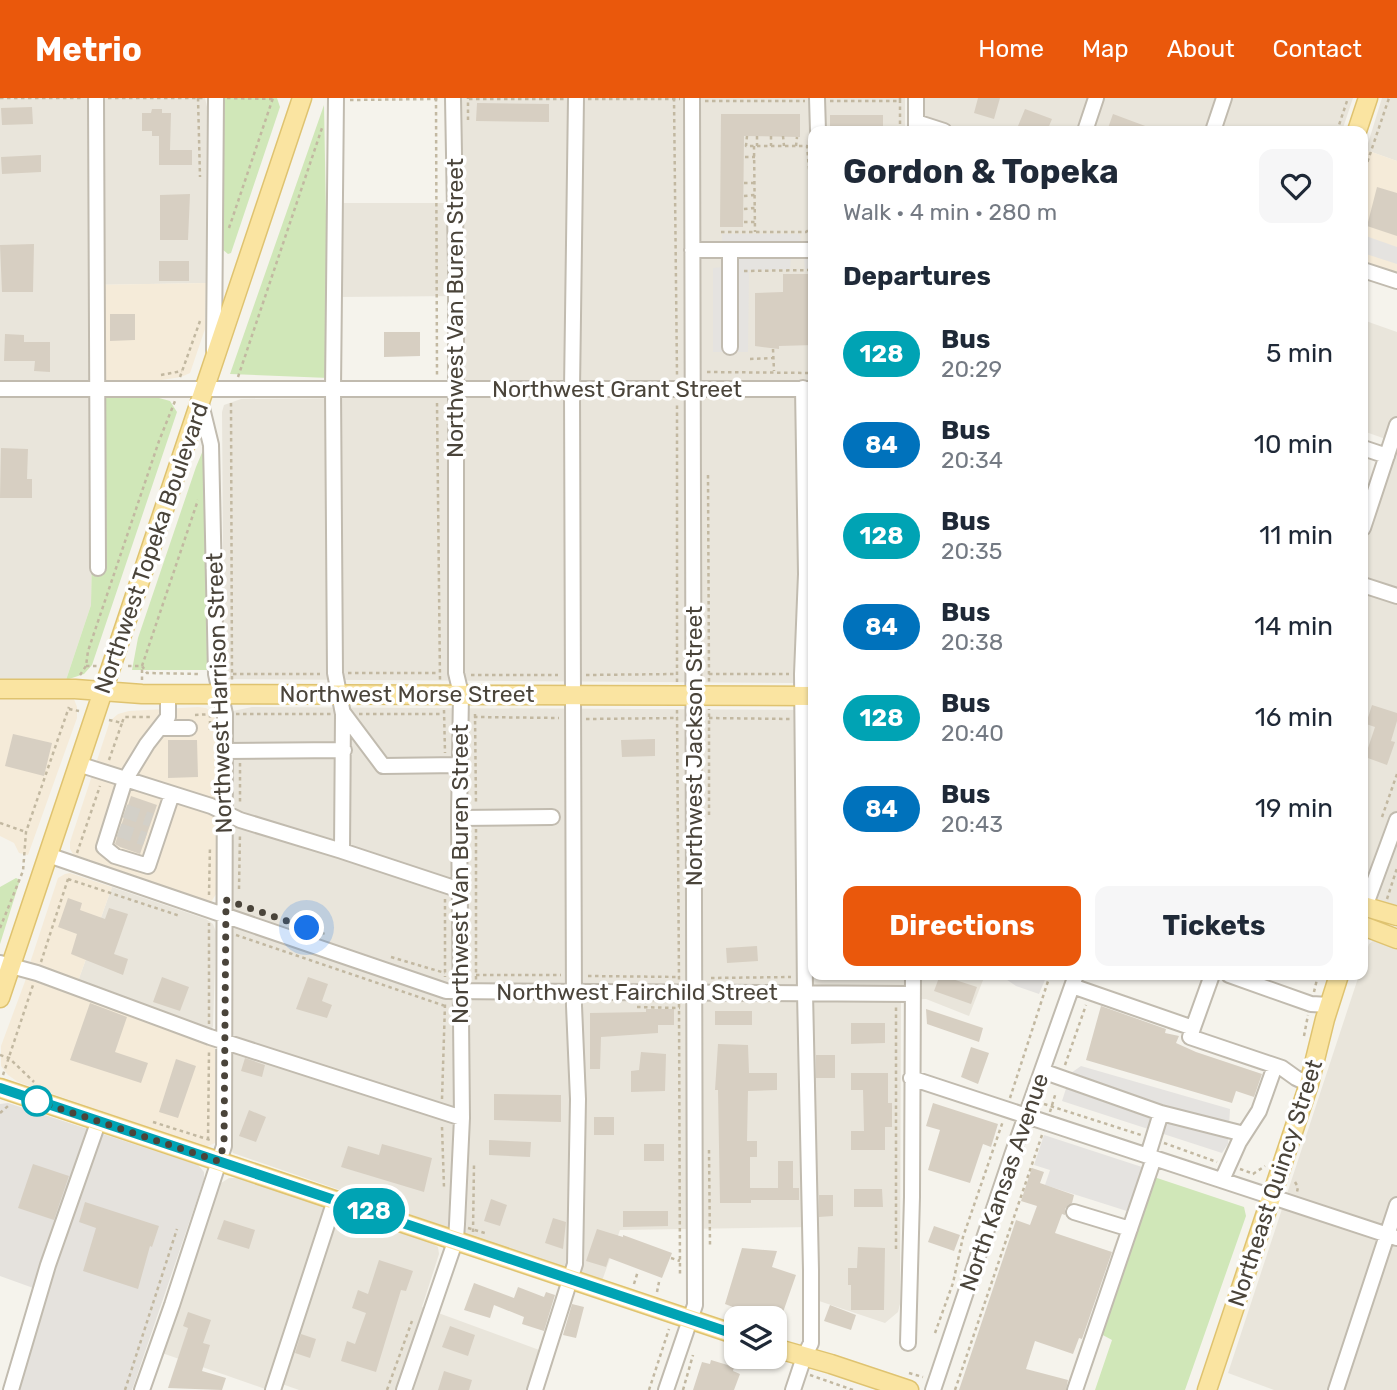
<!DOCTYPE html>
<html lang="en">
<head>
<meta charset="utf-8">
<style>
	:root { --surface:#fff; --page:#f6f6f7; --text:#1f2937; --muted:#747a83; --accent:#ea580c }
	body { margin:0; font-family:Rubik,sans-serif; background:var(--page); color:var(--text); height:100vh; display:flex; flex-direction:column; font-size:26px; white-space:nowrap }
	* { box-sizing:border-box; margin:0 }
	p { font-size:23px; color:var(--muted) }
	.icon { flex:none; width:38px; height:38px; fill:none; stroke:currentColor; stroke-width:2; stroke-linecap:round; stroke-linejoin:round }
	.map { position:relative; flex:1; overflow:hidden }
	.sheet { position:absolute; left:808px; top:28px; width:560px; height:854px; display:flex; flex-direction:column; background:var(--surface); border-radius:14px; box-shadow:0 2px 5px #0004 }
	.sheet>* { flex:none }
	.badge { padding:0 14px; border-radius:23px; font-size:24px; line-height:46px }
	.buttons { position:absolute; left:724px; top:1208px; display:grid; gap:14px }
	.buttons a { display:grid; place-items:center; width:63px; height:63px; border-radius:14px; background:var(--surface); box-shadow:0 2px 5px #0004; font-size:35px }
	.you { position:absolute; width:35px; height:35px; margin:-18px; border:5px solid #fff; border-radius:50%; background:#1a73e8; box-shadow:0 0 0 10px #1a73e833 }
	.map>.badge { position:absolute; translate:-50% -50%; box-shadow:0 0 0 4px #fff }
	h2 { padding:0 35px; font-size:26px; line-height:63px }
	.round { display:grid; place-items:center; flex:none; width:74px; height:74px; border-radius:14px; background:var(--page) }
	.headline { display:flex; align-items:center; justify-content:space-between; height:119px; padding:0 35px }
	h1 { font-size:33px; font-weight:700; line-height:52px }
	.cta { display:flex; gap:14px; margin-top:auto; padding:14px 35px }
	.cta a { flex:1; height:80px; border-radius:14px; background:var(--accent); color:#fff; font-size:28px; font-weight:700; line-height:80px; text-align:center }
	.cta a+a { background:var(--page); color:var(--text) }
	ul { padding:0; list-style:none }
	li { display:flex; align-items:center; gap:21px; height:91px; padding:0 35px }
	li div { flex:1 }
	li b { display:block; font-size:26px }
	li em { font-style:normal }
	li .badge { min-width:77px; font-weight:700; text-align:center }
	header { display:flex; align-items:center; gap:42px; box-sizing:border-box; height:98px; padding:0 35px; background:var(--accent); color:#fff }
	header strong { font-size:33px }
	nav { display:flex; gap:38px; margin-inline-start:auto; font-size:24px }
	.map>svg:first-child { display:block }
</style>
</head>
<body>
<header>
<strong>Metrio</strong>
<nav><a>Home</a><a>Map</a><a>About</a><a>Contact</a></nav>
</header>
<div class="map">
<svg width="1397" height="1292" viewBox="0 0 1397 1292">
	<rect width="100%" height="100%" fill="#f5f3ec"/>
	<path fill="#e9e5db" d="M 0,0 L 205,0 L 207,9 L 206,185 L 89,187 L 95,299 L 91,507 L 66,582 L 0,582 Z
		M 462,0 L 905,0 L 905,33 L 814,33 L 814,455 L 798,455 L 797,585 L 226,581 L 224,574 L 222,314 L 224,307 L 241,301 L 459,299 L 460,198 L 339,199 L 341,105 L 460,105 Z
		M 921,0 L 1353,0 L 1342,33 L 921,33 Z
		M 1382,0 L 1397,0 L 1397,63 L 1366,52 Z
		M 1363,222 L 1397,234 L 1397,345 L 1363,333 Z
		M 1397,349 L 1397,812 L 1363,800 L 1363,447 Z
		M 252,609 L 814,612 L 814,877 L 985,877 L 969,918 L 926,901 L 901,902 L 900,1206 L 898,1214 L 885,1225 L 813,1201 L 812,1129 L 620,1132 L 602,1183 L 233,1055 L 230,1050 L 231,619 L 233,613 Z
		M 112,789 L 206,821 L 213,826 L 216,834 L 213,929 L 208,933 L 77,886 Z
		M 1375,841 L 1397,846 L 1397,1292 L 1274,1292 L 1228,1275 L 1359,877 L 1363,877 L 1363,864 L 1369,846 Z
		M 229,1080 L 239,1080 L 432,1145 L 438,1149 L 439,1156 L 422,1209 L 542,1253 L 529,1292 L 299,1292 L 279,1285 L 268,1292 L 162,1255 L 218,1087 Z"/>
	<path fill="#f5ebd9" d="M 1366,52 L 1397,63 L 1397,177 L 1363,166 L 1363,60 Z
		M 206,185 L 205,231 L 190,275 L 181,279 L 148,284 L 90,285 L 89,187 Z
		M 0,598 L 64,599 L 74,601 L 77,609 L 77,620 L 28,757 L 19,755 L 14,745 L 0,738 Z
		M 198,609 L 206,610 L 212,614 L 217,627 L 216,796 L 211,804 L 204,805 L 89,765 L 73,756 L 70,751 L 70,744 L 110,623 L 118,616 L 129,613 Z
		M 70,775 L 112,789 L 77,886 L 29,868 L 58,780 L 65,776 Z
		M 27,878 L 215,946 L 215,1045 L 206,1049 L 18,984 L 8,977 L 1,968 L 1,948 Z"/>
	<path fill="#e5e2dd" d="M 8,1005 L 198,1067 L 204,1074 L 204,1081 L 132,1292 L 3,1292 L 36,1191 L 0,1178 L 0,1006 Z"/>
	<path fill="#d0e7b8" d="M 222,0 L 277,0 L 280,9 L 231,155 L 228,156 L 222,151 Z
		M 324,7 L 329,280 L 230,276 Z
		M 95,299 L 159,300 L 170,303 L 177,314 L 92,567 L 84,576 L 66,582 L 91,507 Z
		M 206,345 L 207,572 L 132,572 L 138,540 L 196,369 Z
		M 16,780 L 20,782 L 0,846 L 0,789 Z
		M 1154,1079 L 1244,1109 L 1246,1118 L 1185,1292 L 1095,1292 L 1112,1242 L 1099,1235 Z"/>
	<path fill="#e5e3e0" d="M 722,136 L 800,136 L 801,145 L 807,146 L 814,143 L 814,171 L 805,171 L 804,161 L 791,161 L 790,171 L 749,172 L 748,254 L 713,254 L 713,170 L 723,169 Z
		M 1363,137 L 1397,149 L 1397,166 L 1363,155 Z
		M 1000,877 L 1047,877 L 1039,896 L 1016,888 Z
		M 1081,968 L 1230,1011 L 1228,1046 L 1222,1055 L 1062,1003 L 1071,975 Z
		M 1044,1037 L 1145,1070 L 1130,1114 L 1045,1087 L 1050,1072 L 1034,1067 Z"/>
	<path fill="#d7cfc2" d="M 978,0 L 1000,0 L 994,21 L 974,15 Z
		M 477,5 L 549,6 L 549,24 L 476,23 Z
		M 32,9 L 33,26 L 2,27 L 1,10 Z
		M 152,11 L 162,11 L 162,15 L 171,15 L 170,52 L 192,52 L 192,67 L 159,67 L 159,38 L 152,38 L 152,33 L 142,33 L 142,15 L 151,15 Z
		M 1025,11 L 1052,21 L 1047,33 L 1033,33 L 1018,28 Z
		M 721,16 L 800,16 L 800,39 L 744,38 L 743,129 L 720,129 Z
		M 1113,16 L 1156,32 L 1156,33 L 1119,33 L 1108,30 Z
		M 830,17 L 883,17 L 883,33 L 830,33 Z
		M 41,57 L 41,74 L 2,76 L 1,59 Z
		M 1377,89 L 1397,95 L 1397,138 L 1367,128 Z
		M 190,96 L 188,142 L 160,142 L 160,97 Z
		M 34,146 L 33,194 L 2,194 L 0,147 Z
		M 159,163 L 189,163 L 189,183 L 159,183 Z
		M 783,176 L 814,176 L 814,247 L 779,248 L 779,251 L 755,248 L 755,195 L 783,194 Z
		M 110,216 L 135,216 L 135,242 L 110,243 Z
		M 384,234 L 420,234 L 420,258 L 384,259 Z
		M 5,236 L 24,237 L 24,244 L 50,244 L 50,274 L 34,273 L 35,263 L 4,263 Z
		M 1,350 L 28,351 L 27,381 L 32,381 L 32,400 L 0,400 Z
		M 1372,607 L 1397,615 L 1397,623 L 1391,643 L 1395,644 L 1387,667 L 1365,659 L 1375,629 L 1366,626 Z
		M 13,636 L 52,645 L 44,678 L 5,668 Z
		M 655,641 L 655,658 L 622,659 L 621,642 Z
		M 168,642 L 197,642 L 198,679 L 168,680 Z
		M 131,698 L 157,707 L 140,756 L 120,749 L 115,746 Z
		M 68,800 L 82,805 L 80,812 L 105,821 L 109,810 L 128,816 L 114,856 L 128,861 L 123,877 L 71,856 L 77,836 L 58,829 Z
		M 757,848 L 758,863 L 727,865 L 726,850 Z
		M 940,877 L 977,889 L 971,906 L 934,893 Z
		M 162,879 L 189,889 L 180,913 L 153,904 Z
		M 308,879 L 328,886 L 322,903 L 332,907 L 327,920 L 296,911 Z
		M 90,905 L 127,919 L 115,954 L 148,965 L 141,985 L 70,962 Z
		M 1101,908 L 1166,931 L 1165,935 L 1179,938 L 1176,945 L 1196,954 L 1262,976 L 1254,999 L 1236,993 L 1232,1005 L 1086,962 Z
		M 646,911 L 674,911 L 674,927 L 658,927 L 658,935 L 601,939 L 600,971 L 590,971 L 590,915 L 646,914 Z
		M 926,911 L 983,930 L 979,944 L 927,926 Z
		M 715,913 L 752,913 L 752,927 L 715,927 Z
		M 851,925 L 885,925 L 885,945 L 851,946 Z
		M 718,946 L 748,947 L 749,975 L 777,975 L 777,992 L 748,993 L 747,1043 L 757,1043 L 757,1059 L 750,1059 L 750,1090 L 778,1090 L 778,1063 L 793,1063 L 793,1090 L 799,1090 L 799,1102 L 751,1102 L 751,1105 L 720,1105 L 718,992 L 715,992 Z
		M 971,949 L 989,955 L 978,986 L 961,979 Z
		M 641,954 L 666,956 L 665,993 L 631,994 L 631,973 L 639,972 Z
		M 816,957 L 835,957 L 835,980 L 816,980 Z
		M 245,960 L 265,967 L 262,979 L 241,973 Z
		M 176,961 L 196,968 L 178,1020 L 159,1014 Z
		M 851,975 L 888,975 L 888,1005 L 892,1005 L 892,1029 L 885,1029 L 885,1052 L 851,1052 L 851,1033 L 864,1033 L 863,992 L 851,992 Z
		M 494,996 L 561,997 L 561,1024 L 494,1022 Z
		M 933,1005 L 998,1026 L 991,1049 L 983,1046 L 970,1085 L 928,1072 L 940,1032 L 926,1028 Z
		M 249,1012 L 266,1019 L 256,1044 L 239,1038 Z
		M 594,1019 L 614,1019 L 614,1037 L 594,1037 Z
		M 489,1042 L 531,1044 L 530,1059 L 489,1057 Z
		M 382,1046 L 432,1060 L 424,1094 L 341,1069 L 348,1048 L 379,1057 Z
		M 644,1046 L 664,1046 L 664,1063 L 644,1063 Z
		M 33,1066 L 69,1078 L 54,1122 L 18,1110 Z
		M 1032,1070 L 1044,1074 L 1040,1085 L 1074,1097 L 1072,1105 L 1065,1111 L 1065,1117 L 1062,1116 L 1055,1135 L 1112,1154 L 1082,1241 L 1079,1240 L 1073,1256 L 1035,1243 L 1026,1271 L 1068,1282 L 1066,1292 L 959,1292 L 1016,1122 L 1030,1127 L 1037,1108 L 1021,1103 Z
		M 854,1091 L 882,1091 L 883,1109 L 854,1109 Z
		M 819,1097 L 833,1097 L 833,1118 L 819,1119 Z
		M 491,1101 L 507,1107 L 500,1128 L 484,1123 Z
		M 85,1104 L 159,1128 L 152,1149 L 150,1148 L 138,1191 L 83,1173 L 96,1130 L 79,1124 Z
		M 623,1113 L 668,1113 L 668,1128 L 623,1129 Z
		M 553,1120 L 566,1124 L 563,1151 L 545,1145 Z
		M 224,1122 L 255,1132 L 249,1151 L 217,1141 Z
		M 934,1128 L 960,1137 L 954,1153 L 928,1144 Z
		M 597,1131 L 623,1139 L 623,1137 L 672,1155 L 662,1180 L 609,1160 L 606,1169 L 586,1163 Z
		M 858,1149 L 885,1150 L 884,1212 L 851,1212 L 851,1187 L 848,1187 L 848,1170 L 857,1170 Z
		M 742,1150 L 777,1153 L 772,1169 L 796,1177 L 781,1220 L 762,1220 L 725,1206 Z
		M 379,1162 L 413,1173 L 406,1193 L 401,1192 L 376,1274 L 341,1263 L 347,1243 L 355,1246 L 366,1215 L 352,1210 L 358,1192 L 368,1196 Z
		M 474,1185 L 514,1200 L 518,1189 L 544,1199 L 546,1194 L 555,1197 L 544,1233 L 522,1226 L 524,1219 L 494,1207 L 490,1220 L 464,1212 Z
		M 572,1206 L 584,1209 L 576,1240 L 563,1237 Z
		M 830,1207 L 856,1217 L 851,1232 L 824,1223 Z
		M 188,1214 L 211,1222 L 203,1245 L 210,1247 L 202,1273 L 226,1280 L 222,1292 L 168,1290 L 188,1230 L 183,1228 Z
		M 450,1228 L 475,1237 L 468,1258 L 442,1249 Z
		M 301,1236 L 316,1241 L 310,1260 L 295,1255 Z
		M 711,1262 L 734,1269 L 733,1273 L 740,1276 L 734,1292 L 693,1292 L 702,1264 L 710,1266 Z
		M 444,1273 L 472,1282 L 469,1292 L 438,1292 Z"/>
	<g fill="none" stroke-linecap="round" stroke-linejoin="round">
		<path stroke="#d3d0c8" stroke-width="14" stroke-dasharray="14 7" stroke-linecap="butt" d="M 125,713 L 151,722
			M 119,732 L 145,741"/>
		<defs>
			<path id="minor" d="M 96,0 L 98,470
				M 817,0 L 818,33
				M 916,24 L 944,33
				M 916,33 L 916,0
				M 1085,33 L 1096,0
				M 1213,33 L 1224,0
				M 692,152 L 814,152
				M 730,152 L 730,249
				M 1363,172 L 1397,183
				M 214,253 L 216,0
				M 0,291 L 814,291
				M 1363,350 L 1387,358
				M 1363,430 L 1397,327
				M 1363,487 L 1397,498
				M 168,596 L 168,619 L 147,646 L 125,682 L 104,749 L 115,758 L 148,768 L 172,696
				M 344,616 L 383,668 L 460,667
				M 161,630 L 189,630
				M 225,653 L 344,652
				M 78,666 L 211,708 L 240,722 L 342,753 L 343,616 L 335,575 L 333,291 L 336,0
				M 459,720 L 552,719
				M 342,753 L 460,792
				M 48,757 L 446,893 L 913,896
				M 1365,809 L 1397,722
				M 0,865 L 37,875 L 210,939 L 462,1020
				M 1229,877 L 1311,906 L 1329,907
				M 1072,888 L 1193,930 L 1212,877
				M 1193,930 L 1190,939 L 1282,970 L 1296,980 L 1309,986
				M 1042,973 L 1161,1015 L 1244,1036
				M 911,980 L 1397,1140
				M 1148,1057 L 1161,1015
				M 1222,1082 L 1239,1044 L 1259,1013 L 1275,968
				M 1074,1114 L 1130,1131
				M 908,1245 L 912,1099 L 913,877
				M 11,1292 L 48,1167 L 99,1022
				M 142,1292 L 172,1207 L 224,1048 L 225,616 L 216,576 L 211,347 L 201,306
				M 273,1292 L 335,1102
				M 404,1292 L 456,1141 L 457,1126 L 462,1020 L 459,720 L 461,596 L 456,575 L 456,168 L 453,0
				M 535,1292 L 575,1166 L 578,1001 L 574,908 L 572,291 L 576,0
				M 666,1292 L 695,1207 L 692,0
				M 793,1292 L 804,1259 L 811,1245 L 811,1172 L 805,895 L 802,576 L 806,476 L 803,290
				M 933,1292 L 1012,1057 L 1076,877
				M 1075,1292 L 1154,1060
				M 1336,1292 L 1397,1107"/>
			<path id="major" d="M 1357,33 L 1368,0
				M 0,591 L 75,591 L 142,596 L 814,598
				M 1363,808 L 1397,818
				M 1363,828 L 1397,841
				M 0,900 L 302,0
				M 0,990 L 737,1237
				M 775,1250 L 831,1266 L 909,1292
				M 1207,1292 L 1309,986 L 1325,921 L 1339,877"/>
		</defs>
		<use href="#minor" stroke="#c1bbaf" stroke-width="18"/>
		<use href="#major" stroke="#dfc370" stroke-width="21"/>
		<path stroke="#c2b8a1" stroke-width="2.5" stroke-dasharray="3.5 3.5" stroke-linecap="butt" d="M 0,0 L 84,0
			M 108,0 L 203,0
			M 198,0 L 200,79
			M 227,0 L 273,1
			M 436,0 L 437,277
			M 674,0 L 677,277
			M 469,1 L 564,1
			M 588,1 L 680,1
			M 350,2 L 438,1
			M 705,3 L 805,3
			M 830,3 L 900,3 L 900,0
			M 468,22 L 468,0
			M 900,33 L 900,3
			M 1337,33 L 1348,0
			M 747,38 L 746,48 L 807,48 L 814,126
			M 757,38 L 757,48
			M 771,38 L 771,48
			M 783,38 L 784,48
			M 754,48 L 755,134
			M 796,48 L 797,39
			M 745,59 L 755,59
			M 1363,77 L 1389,0
			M 744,85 L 755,85
			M 744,98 L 755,97
			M 744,111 L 755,110
			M 744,124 L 755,124
			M 229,130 L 273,0
			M 721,134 L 806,134 L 814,128
			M 744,173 L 814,172
			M 773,251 L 774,273
			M 750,261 L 774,260
			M 707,274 L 814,275
			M 161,277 L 182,273
			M 180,279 L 200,223
			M 238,279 L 322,30
			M 231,305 L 232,582
			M 437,305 L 440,582
			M 708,377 L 709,584
			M 86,568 L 97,568
			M 128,568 L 142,568 L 147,575 L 201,576
			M 348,575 L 439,575
			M 233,576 L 320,576
			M 709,576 L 789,576
			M 80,577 L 86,568 L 88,553 L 159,343 L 175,303
			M 471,577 L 558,577
			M 586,577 L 677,576
			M 142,582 L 142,568 L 198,402
			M 677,584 L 677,304
			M 69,611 L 79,613
			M 444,612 L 445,655
			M 677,612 L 679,882
			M 210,616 L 210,632
			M 236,616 L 331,616
			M 359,616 L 443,616
			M 475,616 L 476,707
			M 195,617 L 212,616
			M 474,619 L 559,620
			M 709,620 L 790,621
			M 586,621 L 678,620
			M 109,622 L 122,625 L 124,619 L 153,619
			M 109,662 L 122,625
			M 240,665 L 240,707
			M 709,717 L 709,611
			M 1382,719 L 1397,676
			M 0,725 L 26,734
			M 476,731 L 476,882
			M 77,755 L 100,688
			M 68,781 L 180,818
			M 239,791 L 240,735
			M 209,797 L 210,748
			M 445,801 L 445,879
			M 1387,801 L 1397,770
			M 288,824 L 325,836
			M 0,830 L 23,773 L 26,734 L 69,609
			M 236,837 L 445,908
			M 391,859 L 445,875
			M 41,864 L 68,781
			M 476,877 L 561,877
			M 588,878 L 680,879
			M 819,879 L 897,878 L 897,882
			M 711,880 L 791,879
			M 1314,894 L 1318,877
			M 679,906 L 680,1179
			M 637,909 L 680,910
			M 209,926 L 209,825
			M 1304,938 L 1308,917
			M 0,957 L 9,960 L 34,984
			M 1065,967 L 1086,907
			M 3,977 L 33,887
			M 1010,1000 L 1050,877
			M 442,1001 L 445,906
			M 1044,1006 L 1141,1037
			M 1050,1014 L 1056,994
			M 0,1015 L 8,1008
			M 153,1024 L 210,1042
			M 442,1029 L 444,1089
			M 208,1042 L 209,954
			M 1164,1045 L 1217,1064
			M 709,1052 L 710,1147
			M 1240,1071 L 1254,1076
			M 1253,1076 L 1265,1068
			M 1295,1084 L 1298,1089 L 1297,1094
			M 468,1130 L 488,1136
			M 473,1134 L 474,1067
			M 896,1151 L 896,909
			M 671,1160 L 680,1163
			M 634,1186 L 638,1173
			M 657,1194 L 659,1184
			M 935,1235 L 953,1185 L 963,1139 L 1003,1023
			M 752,1258 L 767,1263
			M 909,1275 L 923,1279
			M 810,1277 L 853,1292
			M 125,1292 L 177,1131
			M 387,1292 L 412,1223
			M 649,1292 L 669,1231
			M 683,1292 L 693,1257
			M 955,1292 L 1042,1037"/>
		<use href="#minor" stroke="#fff" stroke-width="14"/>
		<use href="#major" stroke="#fae4a1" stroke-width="18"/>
	</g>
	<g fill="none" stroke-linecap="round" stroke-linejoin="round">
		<defs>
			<path id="line" d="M 0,990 L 737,1237"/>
		</defs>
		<use href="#line" stroke="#fff" stroke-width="16"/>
		<use href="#line" stroke="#00a3b4" stroke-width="10"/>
		<path stroke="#4a443a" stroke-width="7" stroke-dasharray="0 12.6" d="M 37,1003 L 218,1063 L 224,1048 L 226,802 L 307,830"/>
	</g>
	<circle fill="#fff" stroke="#00a3b4" stroke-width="3.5" cx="37" cy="1003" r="14"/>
	<g text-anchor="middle" stroke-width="7" stroke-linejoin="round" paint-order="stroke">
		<g font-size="23" fill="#4a443a" stroke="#fff">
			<text transform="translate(455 210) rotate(-90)" y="8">Northwest Van Buren Street</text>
			<text x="617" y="299">Northwest Grant Street</text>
			<text transform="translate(151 450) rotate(-71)" y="8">Northwest Topeka Boulevard</text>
			<text transform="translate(219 595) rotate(-92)" y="8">Northwest Harrison Street</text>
			<text x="407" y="604">Northwest Morse Street</text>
			<text transform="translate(694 648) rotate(-90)" y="8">Northwest Jackson Street</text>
			<text transform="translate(460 776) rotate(-90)" y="8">Northwest Van Buren Street</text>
			<text x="637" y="902">Northwest Fairchild Street</text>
			<text transform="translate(1004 1084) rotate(-71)" y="8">North Kansas Avenue</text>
			<text transform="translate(1275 1085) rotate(-72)" y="8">Northeast Quincy Street</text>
		</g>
	</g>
</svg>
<div class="buttons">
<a><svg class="icon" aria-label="layers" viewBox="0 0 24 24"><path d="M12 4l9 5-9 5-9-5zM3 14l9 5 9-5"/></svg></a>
</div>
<div class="you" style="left:307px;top:830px"></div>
<b class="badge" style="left:369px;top:1113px;background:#00a3b4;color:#fff">128</b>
<section class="sheet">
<div class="headline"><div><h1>Gordon &amp; Topeka</h1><p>Walk · 4 min · 280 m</p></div><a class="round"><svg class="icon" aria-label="heart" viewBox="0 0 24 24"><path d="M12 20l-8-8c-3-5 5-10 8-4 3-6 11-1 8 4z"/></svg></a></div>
<h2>Departures</h2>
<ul>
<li><span class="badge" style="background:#00a3b4;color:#fff">128</span><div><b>Bus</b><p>20:29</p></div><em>5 min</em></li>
<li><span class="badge" style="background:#0072bc;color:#fff">84</span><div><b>Bus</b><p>20:34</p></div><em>10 min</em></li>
<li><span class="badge" style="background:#00a3b4;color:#fff">128</span><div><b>Bus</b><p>20:35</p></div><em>11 min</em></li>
<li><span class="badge" style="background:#0072bc;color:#fff">84</span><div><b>Bus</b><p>20:38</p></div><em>14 min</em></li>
<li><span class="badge" style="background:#00a3b4;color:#fff">128</span><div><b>Bus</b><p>20:40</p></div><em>16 min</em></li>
<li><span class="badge" style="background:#0072bc;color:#fff">84</span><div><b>Bus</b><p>20:43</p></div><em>19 min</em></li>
</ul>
<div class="cta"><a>Directions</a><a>Tickets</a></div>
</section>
</div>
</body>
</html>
